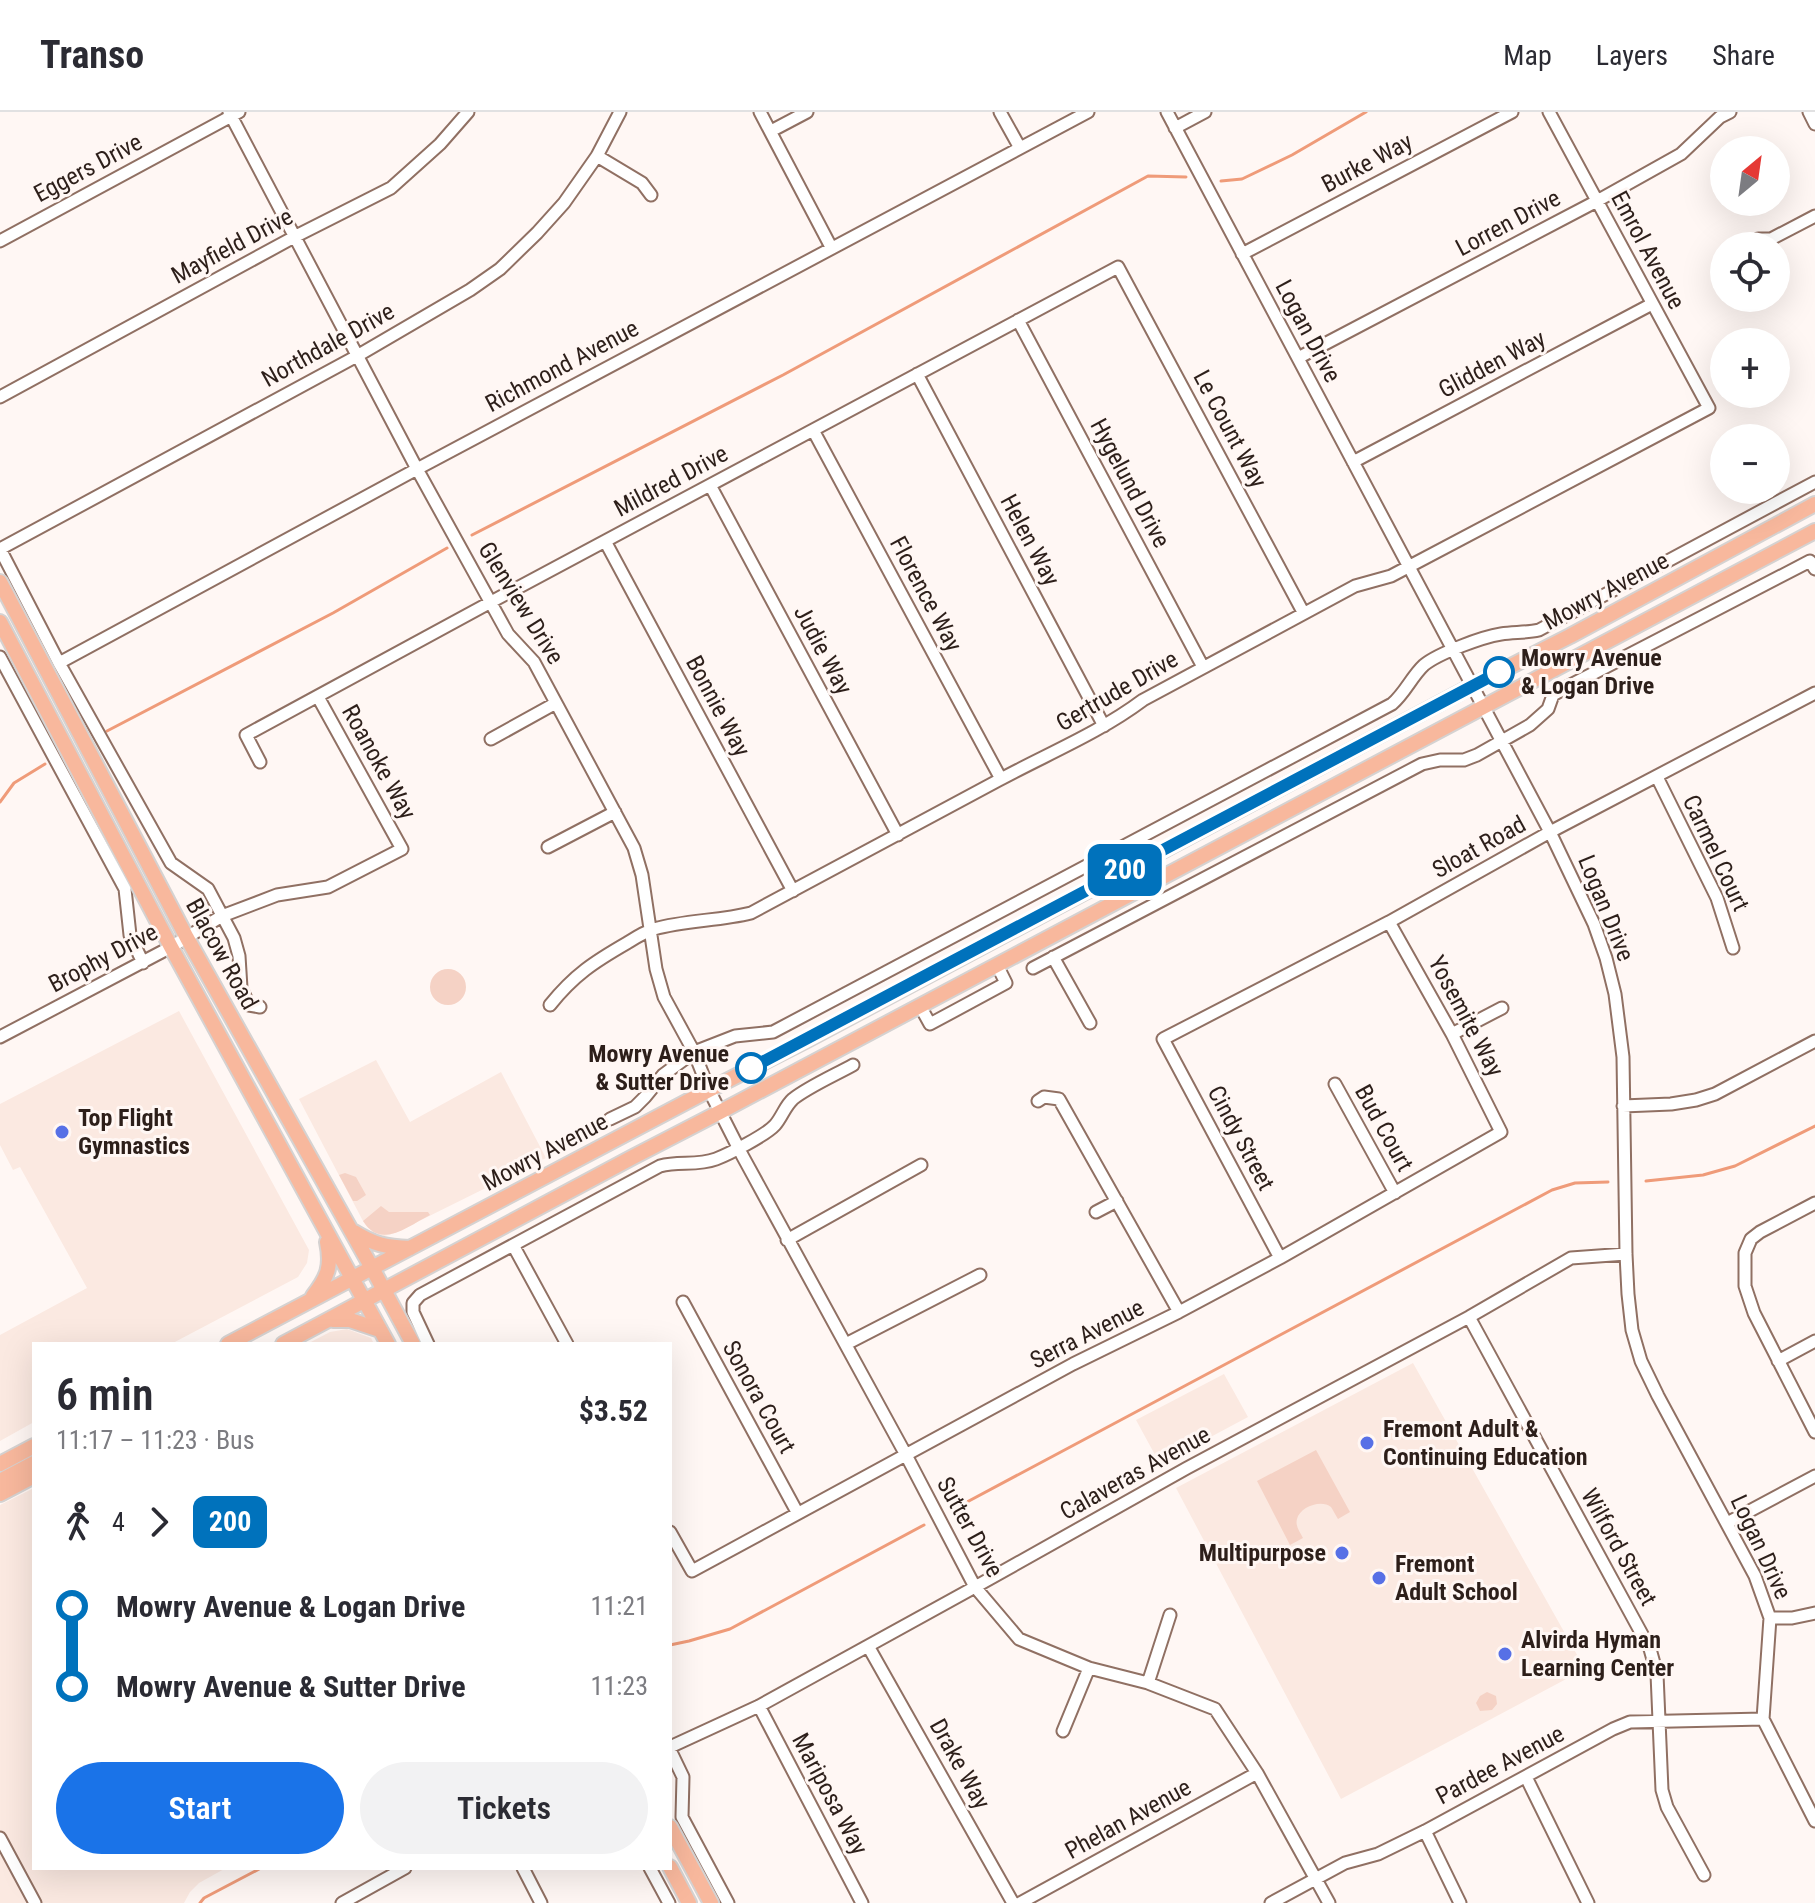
<!DOCTYPE html>
<html lang="en">
<head>
<meta charset="utf-8">
<style>
	:root { --surface:#fff; --page:#f2f2f3; --text:#2b2b33; --muted:#7c7c81; --line:#e1e1e2; --accent:#1a73e8 }
	body { margin:0; font-family:"Roboto Condensed",sans-serif; background:var(--page); color:var(--text); height:100vh; display:flex; flex-direction:column; font-size:30px; white-space:nowrap }
	* { box-sizing:border-box; margin:0 }
	p { font-size:26px; color:var(--muted) }
	.icon { flex:none; width:44px; height:44px; fill:none; stroke:currentColor; stroke-width:2; stroke-linecap:round; stroke-linejoin:round }
	.map { position:relative; flex:1; overflow:hidden }
	.panel { position:absolute; left:32px; top:1230px; width:640px; height:528px; display:flex; flex-direction:column; background:var(--surface); border-radius:0px; box-shadow:0 8px 32px #0002 }
	.panel>* { flex:none }
	.badge { padding:0 16px; border-radius:12px; font-size:28px; line-height:52px }
	.needle { width:52px; rotate:29deg }
	.buttons { position:absolute; left:1710px; top:24px; display:grid; gap:16px }
	.buttons a { display:grid; place-items:center; width:80px; height:80px; border-radius:50%; background:var(--surface); box-shadow:0 8px 32px #0002; font-size:40px }
	.map>.badge { position:absolute; translate:-50% -50%; box-shadow:0 0 0 4px #fff }
	.legs { display:flex; align-items:center; gap:12px; height:88px; padding:0 24px; font-size:26px }
	.legs p { margin-inline-start:auto }
	.overview { display:flex; align-items:center; justify-content:space-between; height:136px; padding:0 24px }
	h1 { font-size:44px; font-weight:600; line-height:60px }
	.cta { display:flex; gap:16px; margin-top:auto; padding:16px 24px }
	.cta a { flex:1; height:92px; border-radius:48px; background:var(--accent); color:#fff; font-size:32px; font-weight:600; line-height:92px; text-align:center }
	.cta a+a { background:var(--page); color:var(--text) }
	ul { padding:0 24px; list-style:none }
	li { display:flex; align-items:center; gap:28px; height:80px; font-size:30px }
	li i { display:grid; place-items:center; width:12px; height:100%; margin:0 10px; background:currentColor }
	li i::after { content:''; width:20px; height:20px; margin:-10px; border:6px solid; border-radius:50%; background:var(--surface) }
	li p { margin-inline-start:auto }
	li:first-child i { background:linear-gradient(#0000 50%,currentColor 0) }
	li:last-child i { background:linear-gradient(currentColor 50%,#0000 0) }
	header { display:flex; align-items:center; gap:48px; box-sizing:border-box; height:112px; padding:0 40px; background:var(--surface); border-bottom:2px solid var(--line) }
	header strong { font-size:38px }
	nav { display:flex; gap:44px; margin-inline-start:auto; font-size:28px }
	.map>svg:first-child { display:block }
</style>
</head>
<body>
<header>
<strong>Transo</strong>
<nav><a>Map</a><a>Layers</a><a>Share</a></nav>
</header>
<div class="map">
<svg width="1815" height="1791" viewBox="0 0 1815 1791">
	<rect width="100%" height="100%" fill="#fff7f4"/>
	<path fill="#fbe9e1" d="M 179,899 L 309,1138 L 307,1151 L 298,1165 L 171,1232 L 34,1232 L 34,1310 L 0,1329 L 0,1223 L 87,1176 L 20,1055 L 13,1058 L 0,1033 L 0,992 Z
		M 376,948 L 410,1010 L 501,960 L 546,1046 L 395,1121 L 384,1124 L 373,1120 L 363,1109 L 299,987 Z
		M 347,1217 L 371,1226 L 374,1232 L 307,1232 L 330,1220 Z
		M 1413,1251 L 1585,1557 L 1341,1687 L 1176,1376 Z
		M 1224,1262 L 1248,1305 L 1160,1352 L 1136,1308 Z
		M 34,1376 L 34,1756 L 226,1756 L 199,1771 L 190,1780 L 184,1791 L 0,1791 L 0,1393 Z"/>
	<path fill="#f5d2c5" d="M430 875a18 18 0 1 1 36 0a18 18 0 1 1-36 0Z
		M 345,1061 L 356,1065 L 366,1083 L 357,1089 L 353,1089 L 339,1063 Z
		M 381,1094 L 389,1100 L 428,1100 L 430,1103 C 408,1114 381,1138 363,1109 Z
		M 1316,1338 L 1350,1400 L 1338,1407 C 1336,1404 1333,1398 1331,1395 C 1321,1387 1300,1395 1297,1407 C 1295,1414 1300,1420 1303,1426 L 1290,1433 L 1257,1369 Z
		M 1487,1580 L 1496,1584 L 1497,1592 L 1492,1598 L 1480,1599 L 1476,1591 L 1480,1584 Z"/>
	<g fill="none" stroke-linecap="round" stroke-linejoin="round">
		<path stroke="#ef9b79" stroke-width="3" d="M 1221,69 L 1242,67 L 1292,43 L 1366,0
			M 472,423 L 783,263 L 1148,64 L 1186,65
			M 107,619 L 333,501 L 447,436
			M 0,690 L 14,671 L 45,652
			M 1646,1069 L 1703,1063 L 1735,1054 L 1815,1014
			M 952,1398 L 1552,1078 L 1575,1071 L 1608,1070
			M 670,1533 L 689,1529 L 730,1517 L 924,1413
			M 200,1791 L 204,1786 L 261,1756"/>
		<defs>
			<path id="minor" d="M 229,0 L 417,357 L 508,522 L 534,550 L 634,736 L 642,763 L 656,857 L 664,885 L 694,940 L 709,978 L 742,1043 L 906,1343 L 975,1475 L 1019,1527 L 1089,1556 L 1148,1571 L 1215,1597 L 1257,1661 L 1329,1791
				M 760,0 L 831,135
				M 1000,0 L 1020,36
				M 1167,0 L 1550,720 L 1594,812 L 1606,846 L 1615,882 L 1623,945 L 1626,1142 L 1628,1182 L 1632,1218 L 1641,1249 L 1658,1284 L 1755,1464 L 1770,1506 L 1763,1607 L 1815,1709
				M 1809,0 L 1815,12
				M 1175,16 L 1205,0
				M 771,19 L 807,0
				M 597,44 L 642,71 L 651,83
				M 1758,127 L 1771,127 L 1815,104
				M 0,129 L 239,0
				M 1242,142 L 1512,0
				M 1018,208 L 1203,555
				M 1298,246 L 1597,89 L 1681,42 L 1720,5 L 1730,0
				M 917,262 L 1104,614
				M 0,285 L 296,124 L 391,76 L 440,32 L 468,0
				M 813,318 L 1001,667
				M 1353,350 L 1652,192
				M 710,373 L 898,723
				M 605,429 L 793,779
				M 0,437 L 357,244 L 470,178 L 500,157 L 537,121 L 564,91 L 597,44 L 620,0
				M 0,437 L 59,551 L 171,751 L 208,777 L 234,826 L 239,844 L 241,876 L 249,893 L 260,895
				M 0,545 L 125,777 L 130,823 L 143,851
				M 59,551 L 417,357 L 1088,0
				M 491,627 L 556,591
				M 260,650 L 246,623 L 491,490 L 1118,155 L 1303,500
				M 1657,665 L 1717,786 L 1733,836
				M 548,735 L 615,700
				M 1053,845 L 1090,911
				M 1033,856 L 1422,652 L 1440,648 L 1464,648 L 1477,643 L 1530,613 L 1548,597 L 1553,583 L 1567,575 L 1810,449 L 1815,457
				M 550,893 C 574,863 594,850 627,831 C 635,826 644,820 654,817 C 686,808 719,809 751,801 C 834,757 916,712 999,668 C 1047,642 1099,621 1143,588 L 1355,474 L 1391,464 L 1709,296 L 1549,0
				M 920,894 L 930,912 L 1006,871 L 997,853
				M 1452,922 L 1502,896
				M 0,925 L 171,835 L 222,804 L 277,783 L 328,775 L 402,737 L 318,585
				M 1335,972 L 1395,1081
				M 1038,989 L 1044,985 L 1059,987 L 1179,1200
				M 1623,994 L 1671,992 L 1696,988 L 1715,982 L 1815,929
				M 610,1007 L 635,995 L 645,985 L 663,963 L 694,940 L 735,924 L 773,920 L 1392,592 C 1405,581 1412,564 1424,553 C 1439,541 1482,525 1501,522 C 1514,520 1526,521 1539,518 L 1815,370
				M 1815,1091 L 1760,1120 L 1751,1127 L 1745,1141 L 1745,1174 L 1754,1201 L 1815,1320
				M 1096,1100 L 1117,1089
				M 787,1128 L 921,1053
				M 513,1133 L 567,1232
				M 1280,1146 L 1163,927 L 1389,810 L 1550,720 L 1815,581
				M 683,1190 L 797,1400
				M 1469,1205 L 1650,1537 L 1657,1562 L 1662,1678 L 1667,1695 L 1704,1763
				M 428,1232 L 413,1200 L 413,1191 L 420,1183 L 660,1054 C 679,1049 697,1054 716,1047 C 729,1042 766,1023 775,1013 C 782,1005 785,994 793,987 C 808,975 835,963 853,953
				M 846,1232 L 980,1163
				M 1778,1249 L 1815,1229
				M 1727,1411 L 1815,1364
				M 670,1420 L 692,1459 L 1073,1252 L 1179,1200 L 1280,1146 L 1501,1020 L 1452,922 L 1389,810
				M 1770,1506 L 1792,1506 L 1815,1501
				M 868,1534 L 1013,1791
				M 1148,1571 L 1170,1503
				M 759,1594 L 862,1791
				M 1063,1619 L 1089,1556
				M 670,1635 L 759,1594 L 975,1475 L 1187,1356 L 1469,1205 L 1571,1146 L 1626,1142
				M 670,1638 L 683,1665 L 682,1705 L 728,1791
				M 1526,1665 L 1588,1791
				M 1425,1719 L 1460,1791
				M 0,1726 L 35,1791
				M 523,1756 L 541,1791
				M 650,1756 L 669,1791
				M 342,1791 L 405,1756
				M 1020,1791 L 1257,1661
				M 1271,1791 L 1345,1751 L 1378,1742 L 1425,1719 L 1613,1617 L 1630,1610 L 1763,1607"/>
			<path id="major" d="M 0,470 L 187,826 L 372,1156 L 413,1232
				M 0,510 L 171,835 L 388,1232
				M 354,1120 C 375,1133 386,1135 410,1136
				M 313,1184 C 328,1165 332,1154 327,1130
				M 333,1208 L 350,1208 L 380,1218
				M 228,1232 L 709,978 L 807,928 L 1472,574 L 1570,524 L 1815,392
				M 283,1232 L 633,1045 L 720,1000 L 1815,419
				M 0,1352 L 34,1334
				M 0,1369 L 34,1351
				M 0,1382 L 34,1364
				M 670,1715 L 711,1791
				M 670,1755 L 689,1791"/>
		</defs>
		<use href="#minor" stroke="#907063" stroke-width="15"/>
		<use href="#major" stroke="#d5d2d1" stroke-width="18"/>
		<use href="#minor" stroke="#fff" stroke-width="11"/>
		<use href="#major" stroke="#f8b89d" stroke-width="14"/>
	</g>
	<g fill="none" stroke-linecap="round" stroke-linejoin="round">
		<defs>
			<path id="line-1" d="M 751,956 L 1499,560"/>
		</defs>
		<use href="#line-1" stroke="#fff" stroke-width="18"/>
		<use href="#line-1" stroke="#0072bc" stroke-width="12"/>
	</g>
	<g fill="#fff" stroke="#0072bc" stroke-width="4">
		<circle cx="1499" cy="560" r="14"/>
		<circle cx="751" cy="956" r="14"/>
	</g>
	<g fill="#5770e6" stroke="#fff7f4" stroke-width="3">
		<circle cx="62" cy="1020" r="8"/>
		<circle cx="1367" cy="1331" r="8"/>
		<circle cx="1342" cy="1441" r="8"/>
		<circle cx="1379" cy="1466" r="8"/>
		<circle cx="1505" cy="1542" r="8"/>
	</g>
	<g text-anchor="middle" stroke-width="6" stroke-linejoin="round" paint-order="stroke">
		<g font-size="24" fill="#2d1f1a" stroke="#fff7f4">
			<text transform="translate(1367 51) rotate(-28)" y="8">Burke Way</text>
			<text transform="translate(88 56) rotate(-28)" y="8">Eggers Drive</text>
			<text transform="translate(1508 111) rotate(-28)" y="8">Lorren Drive</text>
			<text transform="translate(232 134) rotate(-28)" y="8">Mayfield Drive</text>
			<text transform="translate(1648 138) rotate(62)" y="8">Emrol Avenue</text>
			<text transform="translate(1308 219) rotate(62)" y="8">Logan Drive</text>
			<text transform="translate(328 233) rotate(-29)" y="8">Northdale Drive</text>
			<text transform="translate(1492 252) rotate(-28)" y="8">Glidden Way</text>
			<text transform="translate(562 254) rotate(-28)" y="8">Richmond Avenue</text>
			<text transform="translate(1230 317) rotate(62)" y="8">Le Count Way</text>
			<text transform="translate(671 369) rotate(-28)" y="8">Mildred Drive</text>
			<text transform="translate(1130 371) rotate(62)" y="8">Hygelund Drive</text>
			<text transform="translate(1030 428) rotate(62)" y="8">Helen Way</text>
			<text transform="translate(1606 479) rotate(-28)" y="8">Mowry Avenue</text>
			<text transform="translate(926 482) rotate(62)" y="8">Florence Way</text>
			<text transform="translate(521 491) rotate(58)" y="8">Glenview Drive</text>
			<text transform="translate(823 538) rotate(62)" y="8">Judie Way</text>
			<text transform="translate(1117 579) rotate(-30)" y="8">Gertrude Drive</text>
			<text transform="translate(718 594) rotate(62)" y="8">Bonnie Way</text>
			<text transform="translate(379 650) rotate(61)" y="8">Roanoke Way</text>
			<text transform="translate(1479 735) rotate(-29)" y="8">Sloat Road</text>
			<text transform="translate(1716 741) rotate(65)" y="8">Carmel Court</text>
			<text transform="translate(1606 796) rotate(68)" y="8">Logan Drive</text>
			<text transform="translate(222 842) rotate(61)" y="8">Blacow Road</text>
			<text transform="translate(103 846) rotate(-28)" y="8">Brophy Drive</text>
			<text transform="translate(1466 904) rotate(62)" y="8">Yosemite Way</text>
			<text transform="translate(1384 1016) rotate(61)" y="8">Bud Court</text>
			<text transform="translate(1241 1026) rotate(62)" y="8">Cindy Street</text>
			<text transform="translate(545 1040) rotate(-28)" y="8">Mowry Avenue</text>
			<text transform="translate(1087 1222) rotate(-27)" y="8">Serra Avenue</text>
			<text transform="translate(759 1285) rotate(61)" y="8">Sonora Court</text>
			<text transform="translate(1135 1361) rotate(-29)" y="8">Calaveras Avenue</text>
			<text transform="translate(970 1415) rotate(61)" y="8">Sutter Drive</text>
			<text transform="translate(1619 1435) rotate(61)" y="8">Wilford Street</text>
			<text transform="translate(1761 1435) rotate(65)" y="8">Logan Drive</text>
			<text transform="translate(960 1652) rotate(61)" y="8">Drake Way</text>
			<text transform="translate(1500 1653) rotate(-28)" y="8">Pardee Avenue</text>
			<text transform="translate(830 1682) rotate(62)" y="8">Mariposa Way</text>
			<text transform="translate(1128 1707) rotate(-29)" y="8">Phelan Avenue</text>
		</g>
		<g font-size="24" font-weight="bold" fill="#2d1f1a" stroke="#fff7f4" text-anchor="start">
			<text x="1521" y="554">Mowry Avenue<tspan x="1521" dy="28">&amp; Logan Drive</tspan></text>
			<text x="729" y="950" text-anchor="end">Mowry Avenue<tspan x="729" dy="28">&amp; Sutter Drive</tspan></text>
		</g>
		<g font-size="24" font-weight="bold" fill="#2d1f1a" stroke="#fff7f4" text-anchor="start">
			<text x="78" y="1014">Top Flight<tspan x="78" dy="28">Gymnastics</tspan></text>
			<text x="1383" y="1325">Fremont Adult &amp;<tspan x="1383" dy="28">Continuing Education</tspan></text>
			<text x="1326" y="1449" text-anchor="end">Multipurpose</text>
			<text x="1395" y="1460">Fremont<tspan x="1395" dy="28">Adult School</tspan></text>
			<text x="1521" y="1536">Alvirda Hyman<tspan x="1521" dy="28">Learning Center</tspan></text>
		</g>
	</g>
</svg>
<div class="buttons">
<a><svg class="needle" viewBox="-14 -14 28 28"><path d="M0-13l5 13h-10z" fill="#e53935"/><path d="M0 13l5-13h-10z" fill="#7c7c81"/></svg></a>
<a><svg class="icon" aria-label="locate" viewBox="0 0 24 24"><circle cx="12" cy="12" r="6"/><path d="M12 2v4M12 18v4M2 12h4M18 12h4"/></svg></a>
<a>+</a>
<a>−</a>
</div>
<b class="badge" style="left:1125px;top:758px;background:#0072bc;color:#fff">200</b>
<section class="panel">
<div class="overview"><div><h1>6 min</h1><p>11:17 – 11:23 · Bus</p></div><b>$3.52</b></div>
<div class="legs"><svg class="icon" aria-label="walk" viewBox="0 0 24 24"><circle cx="13" cy="4" r="2"/><path d="M13 8l-2 6 4 7M11 14l-3 7M7 12l3-4h3l4 4"/></svg>4<svg class="icon" aria-label="forward" viewBox="0 0 24 24"><path d="M9 5l7 7-7 7"/></svg><b class="badge" style="background:#0072bc;color:#fff">200</b></div>
<ul>
<li><i style="color:#0072bc"></i><b>Mowry Avenue &amp; Logan Drive</b><p>11:21</p></li>
<li><i style="color:#0072bc"></i><b>Mowry Avenue &amp; Sutter Drive</b><p>11:23</p></li>
</ul>
<div class="cta"><a>Start</a><a>Tickets</a></div>
</section>
</div>
</body>
</html>
